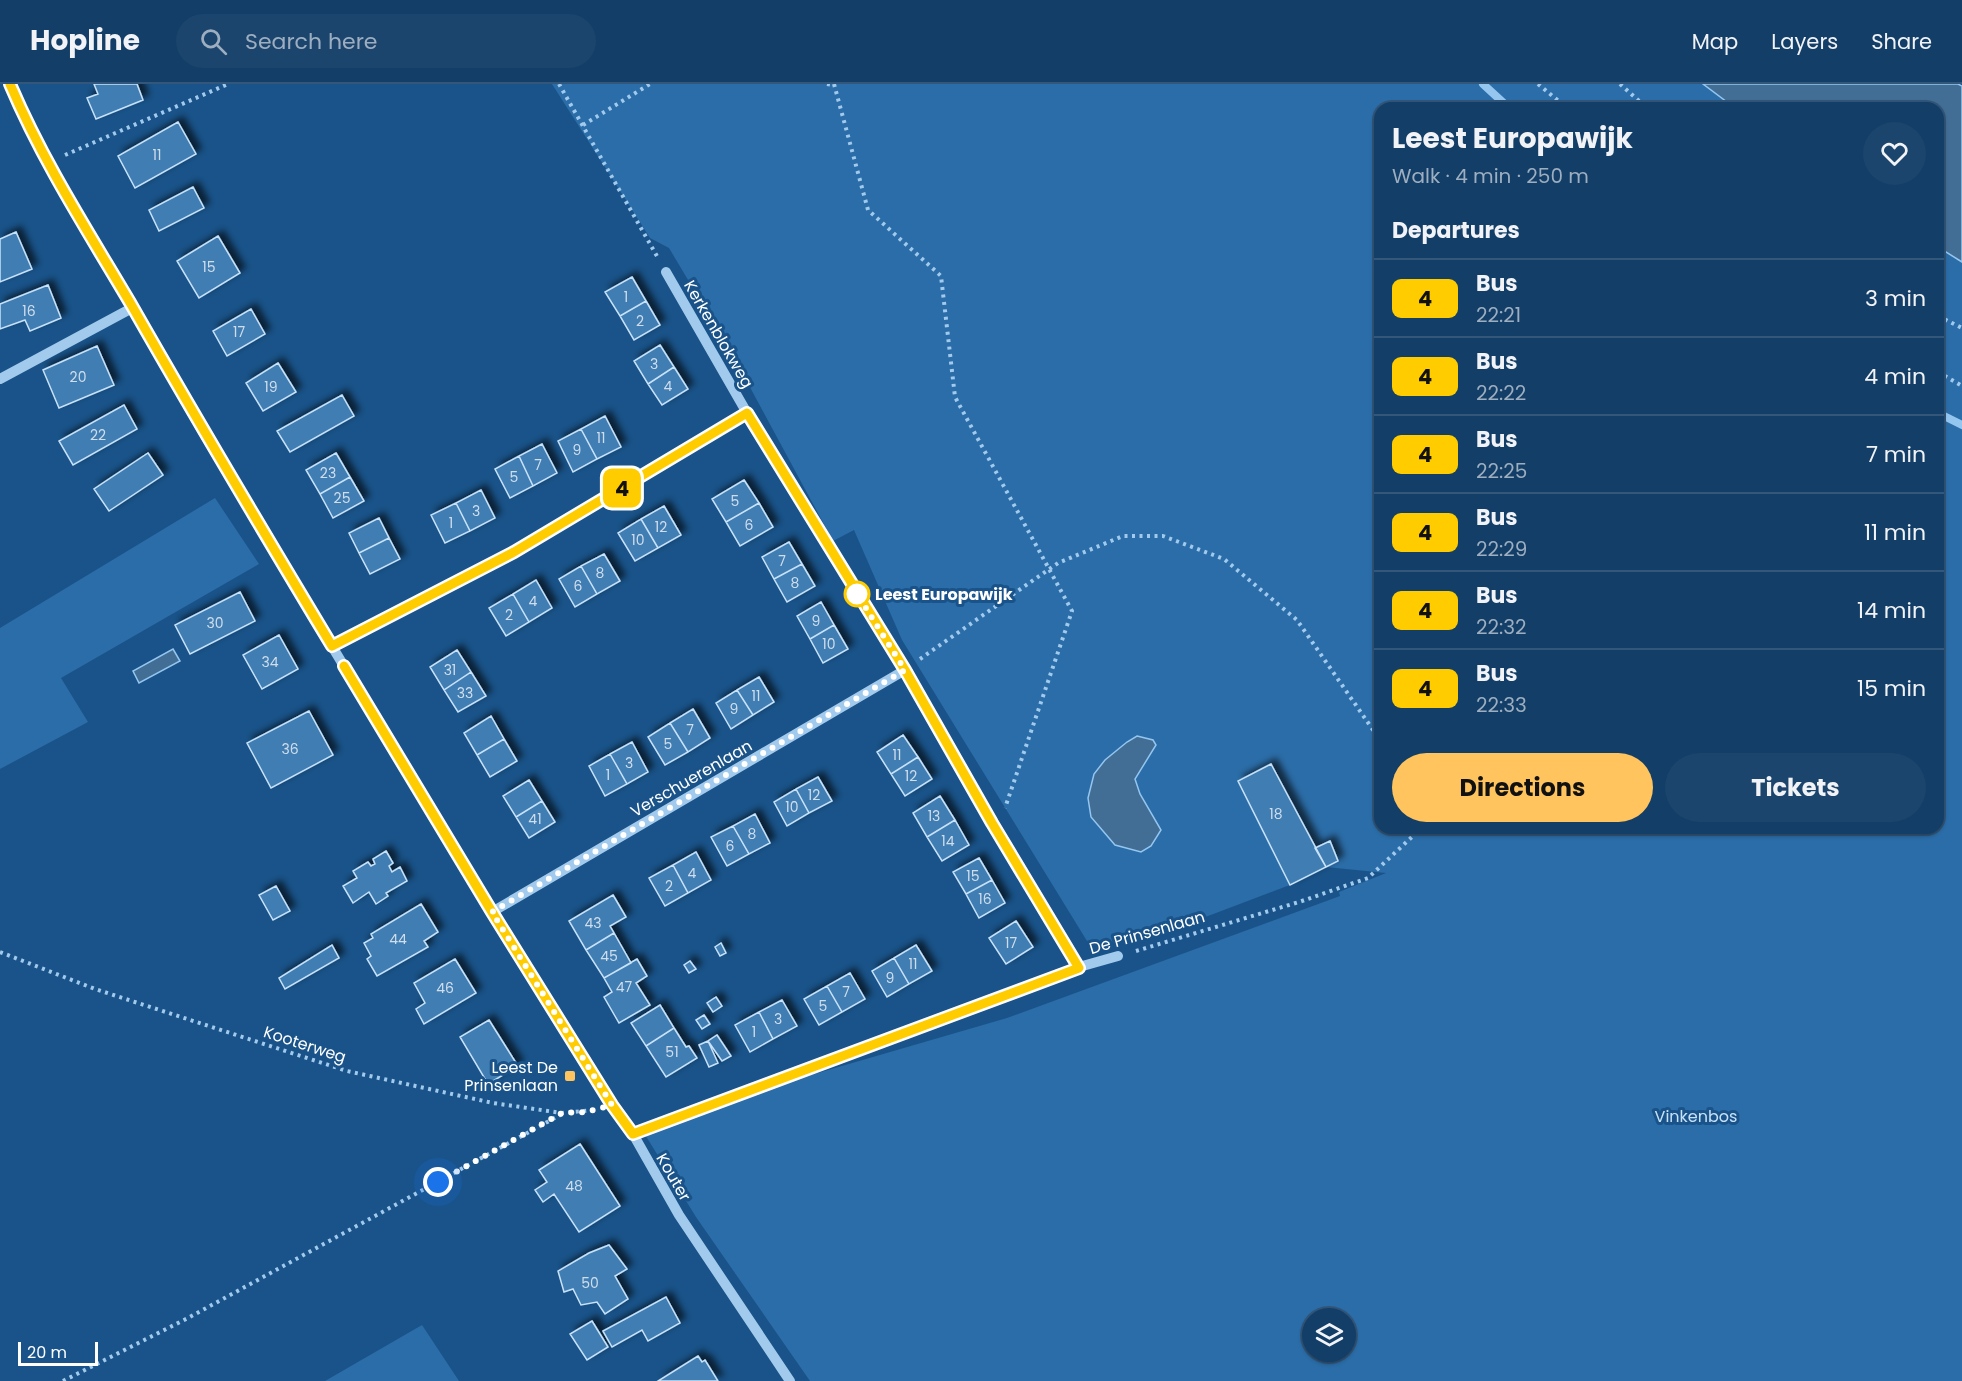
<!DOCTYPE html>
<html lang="en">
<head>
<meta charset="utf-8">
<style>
	:root { --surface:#133e67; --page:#1c456d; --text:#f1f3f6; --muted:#9daec0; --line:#32577b; --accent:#ffc45e }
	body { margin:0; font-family:Poppins,sans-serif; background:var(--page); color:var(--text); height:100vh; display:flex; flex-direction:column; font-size:22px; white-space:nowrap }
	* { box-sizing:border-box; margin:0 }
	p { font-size:20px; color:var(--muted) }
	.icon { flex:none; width:33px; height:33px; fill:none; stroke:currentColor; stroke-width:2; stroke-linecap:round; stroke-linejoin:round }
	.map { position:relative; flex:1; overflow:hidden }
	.panel { position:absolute; left:1374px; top:18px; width:570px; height:732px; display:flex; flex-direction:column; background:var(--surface); border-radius:18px; box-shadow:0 2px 4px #0004,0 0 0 2px var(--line) }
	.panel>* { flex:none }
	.badge { padding:0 12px; border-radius:9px; font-size:21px; line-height:39px }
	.fabs { position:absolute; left:1302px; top:1224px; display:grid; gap:12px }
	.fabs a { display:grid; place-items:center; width:54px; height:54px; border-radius:50%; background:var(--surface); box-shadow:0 2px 4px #0004,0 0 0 2px var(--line); font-size:30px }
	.scale { position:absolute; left:18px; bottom:15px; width:80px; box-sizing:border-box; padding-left:6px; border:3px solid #fff; border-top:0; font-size:16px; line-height:21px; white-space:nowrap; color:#fff; -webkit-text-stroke:4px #195389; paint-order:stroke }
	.you { position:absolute; width:30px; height:30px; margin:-15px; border:4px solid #fff; border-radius:50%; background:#1a73e8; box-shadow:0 0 0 9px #1a73e833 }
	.map>.badge { position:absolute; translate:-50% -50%; box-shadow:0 0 0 3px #fff }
	h2 { padding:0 18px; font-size:22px; line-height:54px }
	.round { display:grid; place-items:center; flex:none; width:63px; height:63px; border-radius:32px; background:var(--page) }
	.summary { display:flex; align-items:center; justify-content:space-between; height:102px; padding:0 18px }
	h1 { font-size:28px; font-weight:700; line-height:45px }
	.action { display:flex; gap:12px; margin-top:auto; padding:12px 18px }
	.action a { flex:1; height:69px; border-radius:36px; background:var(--accent); color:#111; font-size:24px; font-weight:700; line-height:69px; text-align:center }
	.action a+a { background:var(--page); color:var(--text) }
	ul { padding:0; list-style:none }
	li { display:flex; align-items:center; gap:18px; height:78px; padding:0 18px; border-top:2px solid var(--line) }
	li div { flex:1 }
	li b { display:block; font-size:22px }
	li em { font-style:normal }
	li .badge { min-width:66px; font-weight:700; text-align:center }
	header { display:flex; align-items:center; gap:36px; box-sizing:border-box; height:84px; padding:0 30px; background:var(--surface); border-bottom:2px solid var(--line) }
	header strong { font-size:28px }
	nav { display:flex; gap:33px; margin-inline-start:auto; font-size:21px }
	.search { width:420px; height:54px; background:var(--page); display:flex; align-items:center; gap:15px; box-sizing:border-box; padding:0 21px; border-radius:33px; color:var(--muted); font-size:22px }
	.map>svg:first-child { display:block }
</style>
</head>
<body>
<header>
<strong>Hopline</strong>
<div class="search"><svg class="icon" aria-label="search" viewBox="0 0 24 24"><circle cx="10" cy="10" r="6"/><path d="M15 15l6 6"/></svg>Search here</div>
<nav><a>Map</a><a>Layers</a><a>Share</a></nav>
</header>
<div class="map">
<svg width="1962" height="1297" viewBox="0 0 1962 1297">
	<defs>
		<filter id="shadow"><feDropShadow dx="5.5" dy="-5.5" stdDeviation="3" flood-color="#0009"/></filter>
	</defs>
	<rect width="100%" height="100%" fill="#195389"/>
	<path fill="#2b6da8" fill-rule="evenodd" d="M 552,0 L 1703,0 L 1735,24 L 1380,24 L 1380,744 L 1938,744 L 1938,163 L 1962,178 L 1962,1297 L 810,1297 L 696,1133 L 639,1041 L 1007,934 L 1340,812 L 1339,808 L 1386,789 L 1326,783 L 1290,801 L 1158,851 L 1099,860 L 1087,857 L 902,556 L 854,446 L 833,457 L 731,268 L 669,164 L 650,154 ZM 1312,1234 L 1346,1234 L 1346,1268 L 1312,1268 Z
		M 215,414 L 259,480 L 61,594 L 88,638 L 0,685 L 0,544 Z
		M 422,1241 L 459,1297 L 325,1297 Z"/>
	<path fill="#426d94" stroke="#94c6f0" stroke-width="1.5" d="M 1703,0 L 1958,0 L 1962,2 L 1962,178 L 1938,163 L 1938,24 L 1735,24 Z
		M 173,565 L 180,577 L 139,599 L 133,587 Z
		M 1137,652 L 1153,656 L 1156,661 L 1135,695 L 1140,710 L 1161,746 L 1151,762 L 1141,768 L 1115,761 L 1091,733 L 1088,714 L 1094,690 L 1105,676 L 1127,658 Z"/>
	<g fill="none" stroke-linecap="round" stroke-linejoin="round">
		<path stroke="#94c6f0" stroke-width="8" d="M 1483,0 L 1509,24
			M 1938,329 L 1962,341"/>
	</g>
	<path fill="#417db2" stroke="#c7e2fa" stroke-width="1.5" filter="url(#shadow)" d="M 94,0 L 137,0 L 143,16 L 96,35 L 87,14 L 98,10 Z
		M 178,38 L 196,70 L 135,104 L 118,72 Z
		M 193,103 L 204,124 L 159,147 L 149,126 Z
		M 16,148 L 32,185 L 0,198 L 0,155 Z
		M 218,152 L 240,189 L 199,214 L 177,177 Z
		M 632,193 L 646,217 L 620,232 L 605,208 Z
		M 48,201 L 61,234 L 30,247 L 25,236 L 0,245 L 0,220 Z
		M 646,217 L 660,241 L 634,256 L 620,232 Z
		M 251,225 L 265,250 L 227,272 L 213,247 Z
		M 660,261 L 674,283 L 648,300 L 634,277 Z
		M 97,262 L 114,301 L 59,324 L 43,286 Z
		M 278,279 L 296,308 L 263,327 L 246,299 Z
		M 674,283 L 688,305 L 662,321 L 648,300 Z
		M 342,311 L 354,332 L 290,368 L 277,347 Z
		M 124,321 L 137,345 L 73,381 L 59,357 Z
		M 605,332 L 621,363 L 597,375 L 581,345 Z
		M 581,345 L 597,375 L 573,388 L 558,357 Z
		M 542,360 L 557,389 L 533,402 L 519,372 Z
		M 148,369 L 163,391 L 109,427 L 94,405 Z
		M 336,369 L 350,393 L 320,410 L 306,386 Z
		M 519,372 L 533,402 L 510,414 L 495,385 Z
		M 350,393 L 364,417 L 333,434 L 320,410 Z
		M 744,396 L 759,419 L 726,438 L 712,415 Z
		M 481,406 L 495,434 L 470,447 L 456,419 Z
		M 456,419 L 470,447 L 445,459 L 431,431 Z
		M 759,419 L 773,443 L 740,462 L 726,438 Z
		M 664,422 L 681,451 L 658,464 L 641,435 Z
		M 379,434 L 389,454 L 359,469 L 349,449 Z
		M 641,435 L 658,464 L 635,477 L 618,449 Z
		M 389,454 L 400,475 L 370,490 L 359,469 Z
		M 789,458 L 802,480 L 774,495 L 762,473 Z
		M 604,470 L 620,497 L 597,510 L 581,482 Z
		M 802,480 L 815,502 L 787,518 L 774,495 Z
		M 581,482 L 597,510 L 575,523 L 559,495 Z
		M 536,496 L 552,524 L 529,538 L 513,510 Z
		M 240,508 L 255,537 L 190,570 L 175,541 Z
		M 513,510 L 529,538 L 506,552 L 489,524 Z
		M 821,518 L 834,541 L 810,555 L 797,532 Z
		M 834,541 L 848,565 L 823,579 L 810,555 Z
		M 279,551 L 298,585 L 262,605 L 243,571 Z
		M 457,566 L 471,588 L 444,606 L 430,583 Z
		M 471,588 L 486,612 L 458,628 L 444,606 Z
		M 759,593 L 774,618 L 753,631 L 737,606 Z
		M 737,606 L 753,631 L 731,645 L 716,619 Z
		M 693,625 L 710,654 L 688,668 L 670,639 Z
		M 309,627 L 333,671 L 271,704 L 247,659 Z
		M 491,632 L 504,655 L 477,671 L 464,649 Z
		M 670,639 L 688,668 L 665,681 L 648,653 Z
		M 903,651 L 918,673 L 891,690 L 877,668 Z
		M 504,655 L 517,677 L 490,693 L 477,671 Z
		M 632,658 L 648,688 L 627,700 L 610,670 Z
		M 610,670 L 627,700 L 605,712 L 589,682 Z
		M 918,673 L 932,695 L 905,712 L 891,690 Z
		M 1271,680 L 1326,783 L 1290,801 L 1238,697 Z
		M 818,693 L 832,717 L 809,729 L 796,705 Z
		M 529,696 L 542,717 L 516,733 L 503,712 Z
		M 796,705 L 809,729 L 787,742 L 774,718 Z
		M 940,712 L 955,736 L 927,753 L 913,729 Z
		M 542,717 L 555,738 L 529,754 L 516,733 Z
		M 755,730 L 770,759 L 749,770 L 733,742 Z
		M 955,736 L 969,761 L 942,777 L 927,753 Z
		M 733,742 L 749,770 L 727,782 L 711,753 Z
		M 1330,757 L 1338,777 L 1326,783 L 1315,764 Z
		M 386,767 L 393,779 L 389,782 L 392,788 L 400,783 L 407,797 L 386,809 L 388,812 L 376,820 L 369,808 L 353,819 L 343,802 L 357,794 L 353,787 L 368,778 L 371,782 L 375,780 L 373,775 Z
		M 696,768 L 711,796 L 688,809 L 673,781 Z
		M 979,774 L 992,796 L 966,810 L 953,788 Z
		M 673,781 L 688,809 L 665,822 L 649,794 Z
		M 992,796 L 1005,819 L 979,834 L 966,810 Z
		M 276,802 L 290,827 L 273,836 L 259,811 Z
		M 613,811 L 626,833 L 610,842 L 614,849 L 586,866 L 569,837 Z
		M 421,820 L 438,848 L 424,857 L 428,863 L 377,892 L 367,875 L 371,872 L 364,859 L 373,854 L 371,850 Z
		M 1016,837 L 1033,863 L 1006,880 L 989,854 Z
		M 614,849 L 631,879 L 604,894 L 586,866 Z
		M 721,859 L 726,869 L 720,872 L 715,863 Z
		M 332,861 L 339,874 L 285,905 L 279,894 Z
		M 916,861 L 932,887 L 909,900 L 894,874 Z
		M 894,874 L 909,900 L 887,913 L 872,887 Z
		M 455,875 L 476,909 L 424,940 L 416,925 L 425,919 L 414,899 Z
		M 637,875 L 647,892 L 636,899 L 650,921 L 619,939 L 604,913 L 612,908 L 604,894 Z
		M 690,877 L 696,885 L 689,889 L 684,881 Z
		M 850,889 L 865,915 L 842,928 L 827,902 Z
		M 827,902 L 842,928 L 819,941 L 804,915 Z
		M 716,913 L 722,922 L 713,928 L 707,919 Z
		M 782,916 L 797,942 L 773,955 L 759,928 Z
		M 660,921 L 674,944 L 646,962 L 631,939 Z
		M 759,928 L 773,955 L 750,968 L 735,941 Z
		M 704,931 L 710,940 L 702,945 L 696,936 Z
		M 489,936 L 518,982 L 488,1000 L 460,953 Z
		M 674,944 L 686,963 L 689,962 L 697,974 L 666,993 L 646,962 Z
		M 717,951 L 731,972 L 722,977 L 708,957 Z
		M 708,957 L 718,979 L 709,983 L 699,961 Z
		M 580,1060 L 620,1122 L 579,1148 L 554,1110 L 543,1118 L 535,1106 L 547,1098 L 539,1086 Z
		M 609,1161 L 627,1185 L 615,1192 L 628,1215 L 605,1230 L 597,1218 L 581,1221 L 573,1205 L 564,1208 L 558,1187 L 589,1169 Z
		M 666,1213 L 680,1239 L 648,1257 L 642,1246 L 612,1263 L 603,1247 Z
		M 592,1237 L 608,1263 L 587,1276 L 570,1250 Z
		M 698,1272 L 702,1278 L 705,1276 L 718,1297 L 658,1297 Z"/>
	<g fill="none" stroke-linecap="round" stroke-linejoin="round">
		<path stroke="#a2caed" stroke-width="4" stroke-dasharray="3 4.5" stroke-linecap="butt" d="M 559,0 L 658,174
			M 827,0 L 833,1
			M 834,0 L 868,126 L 941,192 L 955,313 L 1072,527 L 1005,724
			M 1538,0 L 1567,24
			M 1620,0 L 1647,24
			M 583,41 L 650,0
			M 65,71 L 228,0
			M 1938,232 L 1962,244
			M 1938,288 L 1962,302
			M 920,575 L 1058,479 L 1123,452 L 1163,452 L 1224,475 L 1297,536 L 1380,656
			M 1136,867 L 1299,818 L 1368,794 L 1414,751 L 1415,744
			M 0,868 L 95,905 L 347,987 L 493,1019 L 562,1029 L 593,1026
			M 63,1297 L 188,1234 L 562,1030"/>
		<path stroke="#a2caed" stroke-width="10" d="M 10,0 L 23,30 L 48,78 L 203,348 L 492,828 L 612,1021 L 633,1050 L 679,1131 L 790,1297
			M 666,188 L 747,329 L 905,586 L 992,739 L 1079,883
			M 0,295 L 132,224
			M 332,562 L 514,468 L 747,329
			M 492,828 L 905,586
			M 633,1050 L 1079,883 L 1118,872"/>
	</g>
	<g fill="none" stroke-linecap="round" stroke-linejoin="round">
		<defs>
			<path id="line" d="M 10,0 C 43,78 89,149 132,222 C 197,336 264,449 332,562 L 514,468 L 747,329 L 905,586 L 992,739 L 1079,884 L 633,1050 L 612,1021 L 492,828 L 344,582"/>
		</defs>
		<use href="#line" stroke="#fff" stroke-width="14"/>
		<use href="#line" stroke="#fc0" stroke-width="9"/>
		<path stroke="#fff" stroke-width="6" stroke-dasharray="0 10.8" d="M 438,1098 L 562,1029 L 586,1028 L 612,1021 L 492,828 L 905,586 L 857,510"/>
	</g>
	<circle fill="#fff" stroke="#fc0" stroke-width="3" cx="857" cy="510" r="12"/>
	<rect fill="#ffc45e" stroke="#195389" stroke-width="2" x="564" y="986" width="12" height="12" rx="3"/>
	<g text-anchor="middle" stroke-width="6" stroke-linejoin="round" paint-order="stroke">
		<g font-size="14" fill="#d0deec">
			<text x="157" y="76">11</text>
			<text x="209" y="188">15</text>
			<text x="626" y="218">1</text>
			<text x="29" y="232">16</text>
			<text x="640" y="242">2</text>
			<text x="239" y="253">17</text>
			<text x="654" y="285">3</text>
			<text x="78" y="298">20</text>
			<text x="668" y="307">4</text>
			<text x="271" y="308">19</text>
			<text x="98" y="356">22</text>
			<text x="601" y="359">11</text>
			<text x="577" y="371">9</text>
			<text x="538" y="386">7</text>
			<text x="328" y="394">23</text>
			<text x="514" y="398">5</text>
			<text x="342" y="419">25</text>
			<text x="735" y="422">5</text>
			<text x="476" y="432">3</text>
			<text x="451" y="444">1</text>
			<text x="749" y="446">6</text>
			<text x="661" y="448">12</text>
			<text x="638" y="461">10</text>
			<text x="782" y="482">7</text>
			<text x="600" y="494">8</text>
			<text x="795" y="504">8</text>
			<text x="578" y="507">6</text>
			<text x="533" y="522">4</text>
			<text x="509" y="536">2</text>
			<text x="816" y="542">9</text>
			<text x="215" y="544">30</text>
			<text x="829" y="565">10</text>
			<text x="270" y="583">34</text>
			<text x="450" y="591">31</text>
			<text x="465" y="614">33</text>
			<text x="756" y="617">11</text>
			<text x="734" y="630">9</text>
			<text x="690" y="651">7</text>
			<text x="668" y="665">5</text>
			<text x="290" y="670">36</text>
			<text x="897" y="676">11</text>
			<text x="629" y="684">3</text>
			<text x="608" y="696">1</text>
			<text x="911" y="697">12</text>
			<text x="814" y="716">12</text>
			<text x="792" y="728">10</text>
			<text x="1276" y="735">18</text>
			<text x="934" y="737">13</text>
			<text x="535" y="740">41</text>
			<text x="752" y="755">8</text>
			<text x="948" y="762">14</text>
			<text x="730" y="767">6</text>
			<text x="692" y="794">4</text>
			<text x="973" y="797">15</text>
			<text x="669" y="807">2</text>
			<text x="985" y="820">16</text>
			<text x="593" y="844">43</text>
			<text x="398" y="860">44</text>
			<text x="1011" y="864">17</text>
			<text x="609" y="877">45</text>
			<text x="913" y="885">11</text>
			<text x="890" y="899">9</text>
			<text x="624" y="908">47</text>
			<text x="445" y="909">46</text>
			<text x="846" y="913">7</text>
			<text x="823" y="927">5</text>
			<text x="778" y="940">3</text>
			<text x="754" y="953">1</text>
			<text x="672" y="973">51</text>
			<text x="574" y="1107">48</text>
			<text x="590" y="1204">50</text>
		</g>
		<g font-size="16" fill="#fff" stroke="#195389">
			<text transform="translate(719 250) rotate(60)" y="6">Kerkenblokweg</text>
			<text transform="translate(691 694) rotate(-30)" y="6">Verschuerenlaan</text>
			<text transform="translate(1147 848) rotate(-16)" y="6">De Prinsenlaan</text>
			<text transform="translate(305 960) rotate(18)" y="6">Kooterweg</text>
			<text transform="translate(674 1093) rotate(60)" y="6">Kouter</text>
		</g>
		<g font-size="16" font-weight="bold" fill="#fff" stroke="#195389" text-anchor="start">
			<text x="875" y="516">Leest Europawijk</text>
		</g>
		<g font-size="16" fill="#fff" stroke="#195389" text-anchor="end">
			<text x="558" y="989">Leest De<tspan x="558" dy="18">Prinsenlaan</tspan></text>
		</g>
		<g font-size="16" fill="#c7e2fa" stroke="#195389">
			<text x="1696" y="1038">Vinkenbos</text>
		</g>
	</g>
</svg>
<div class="fabs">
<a><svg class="icon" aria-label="layers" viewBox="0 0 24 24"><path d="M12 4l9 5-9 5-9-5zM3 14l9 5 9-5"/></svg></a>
</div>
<div class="scale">20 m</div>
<div class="you" style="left:438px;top:1098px"></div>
<b class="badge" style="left:622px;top:404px;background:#fc0;color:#111">4</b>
<section class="panel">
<div class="summary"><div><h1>Leest Europawijk</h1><p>Walk · 4 min · 250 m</p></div><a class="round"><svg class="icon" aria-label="heart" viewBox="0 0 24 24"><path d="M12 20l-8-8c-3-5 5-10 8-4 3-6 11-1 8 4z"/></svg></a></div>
<h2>Departures</h2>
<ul>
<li><span class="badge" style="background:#fc0;color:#111">4</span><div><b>Bus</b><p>22:21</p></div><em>3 min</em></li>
<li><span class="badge" style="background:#fc0;color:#111">4</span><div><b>Bus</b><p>22:22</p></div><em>4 min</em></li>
<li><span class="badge" style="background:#fc0;color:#111">4</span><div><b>Bus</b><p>22:25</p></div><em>7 min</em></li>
<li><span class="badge" style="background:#fc0;color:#111">4</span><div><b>Bus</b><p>22:29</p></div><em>11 min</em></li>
<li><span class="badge" style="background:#fc0;color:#111">4</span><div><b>Bus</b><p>22:32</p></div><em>14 min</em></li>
<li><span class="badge" style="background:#fc0;color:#111">4</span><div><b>Bus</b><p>22:33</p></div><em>15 min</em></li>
</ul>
<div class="action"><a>Directions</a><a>Tickets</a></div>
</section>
</div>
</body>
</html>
